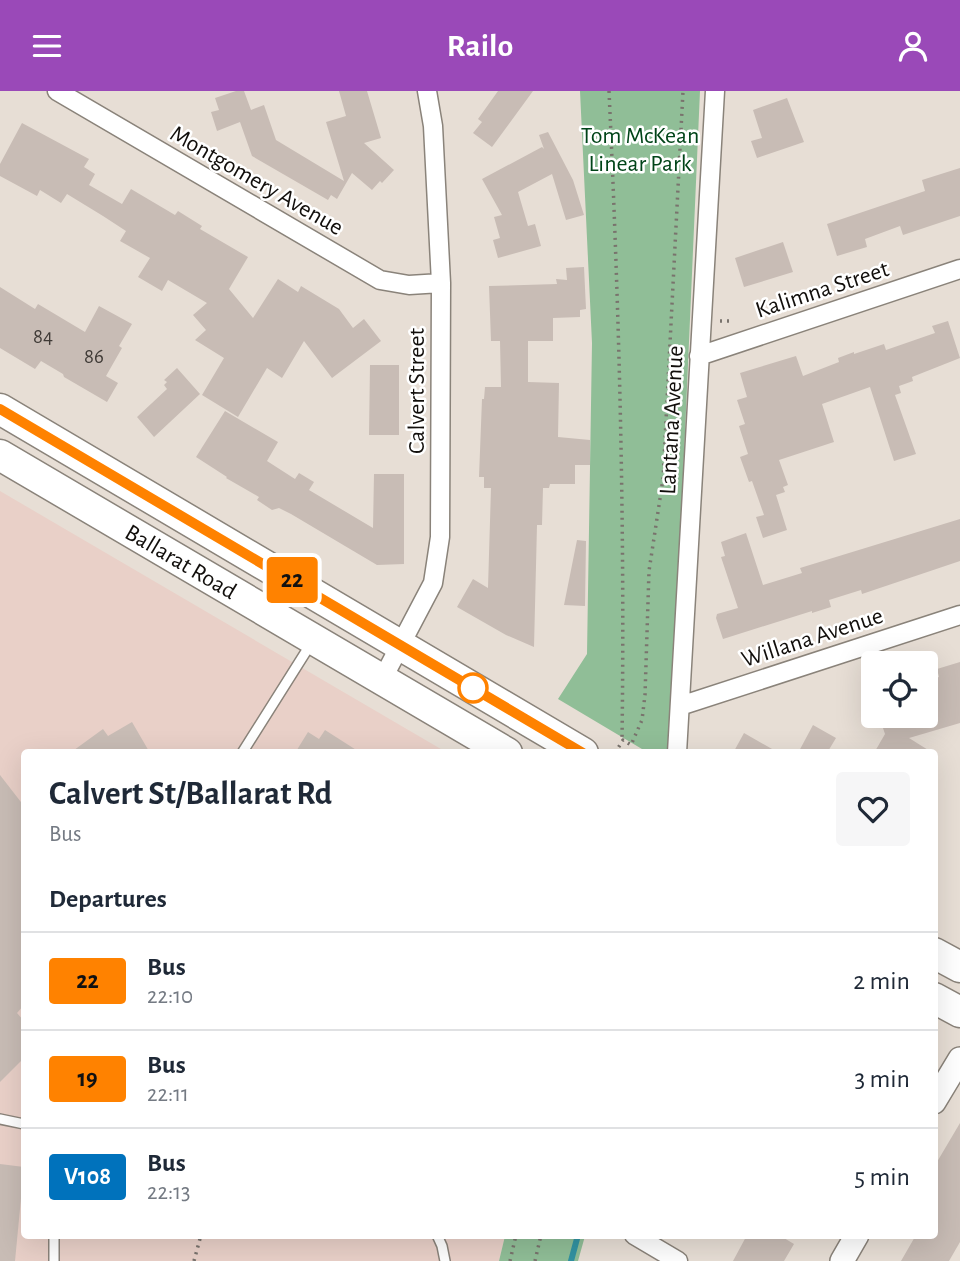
<!DOCTYPE html>
<html lang="en">
<head>
<meta charset="utf-8">
<style>
	:root { --surface:#fff; --page:#f6f6f7; --text:#1f2937; --muted:#747a83; --line:#e0e1e3; --accent:#9a49b8 }
	body { margin:0; font-family:"Alegreya Sans",sans-serif; background:var(--page); color:var(--text); height:100vh; display:flex; flex-direction:column; font-size:26px; white-space:nowrap }
	* { box-sizing:border-box; margin:0 }
	p { font-size:23px; color:var(--muted) }
	.icon { flex:none; width:38px; height:38px; fill:none; stroke:currentColor; stroke-width:2; stroke-linecap:round; stroke-linejoin:round }
	.map { position:relative; flex:1; overflow:hidden }
	.panel { position:absolute; left:21px; top:658px; width:917px; height:490px; display:flex; flex-direction:column; background:var(--surface); border-radius:7px; box-shadow:0 7px 28px #0002 }
	.panel>* { flex:none }
	.badge { padding:0 14px; border-radius:5px; font-size:24px; line-height:46px }
	.fabs { position:absolute; left:861px; top:560px; display:grid; gap:14px }
	.fabs a { display:grid; place-items:center; width:77px; height:77px; border-radius:7px; background:var(--surface); box-shadow:0 7px 28px #0002; font-size:35px }
	.map>.badge { position:absolute; translate:-50% -50%; box-shadow:0 0 0 4px #fff }
	h2 { padding:0 28px; font-size:26px; line-height:63px }
	.round { display:grid; place-items:center; flex:none; width:74px; height:74px; border-radius:7px; background:var(--page) }
	.headline { display:flex; align-items:center; justify-content:space-between; height:119px; padding:0 28px }
	h1 { font-size:33px; font-weight:600; line-height:52px }
	ul { padding:0; list-style:none }
	li { display:flex; align-items:center; gap:21px; height:98px; padding:0 28px; border-top:2px solid var(--line) }
	li div { flex:1 }
	li b { display:block; font-size:26px }
	li em { font-style:normal }
	li .badge { min-width:77px; font-weight:700; text-align:center }
	header { display:flex; justify-content:space-between; align-items:center; height:91px; padding:0 28px; background:var(--accent); color:#fff; font-size:32px; font-weight:600 }
	.map>svg:first-child { display:block }
</style>
</head>
<body>
<header><svg class="icon" aria-label="menu" viewBox="0 0 24 24"><path d="M4 6h16M4 12h16M4 18h16"/></svg>Railo<svg class="icon" aria-label="person" viewBox="0 0 24 24"><circle cx="12" cy="8" r="4"/><path d="M4 21q1-7 8-7t8 7"/></svg></header>
<div class="map">
<svg width="960" height="1170" viewBox="0 0 960 1170">
	<rect width="100%" height="100%" fill="#e7ded5"/>
	<path fill="#e9d0c8" d="M 0,400 L 446,661 L 24,662 L 24,1144 L 505,1145 L 499,1170 L 0,1170 Z"/>
	<path fill="#90be97" d="M 580,0 L 700,0 L 671,661 L 647,661 L 558,608 L 587,563 L 592,252 Z
		M 505,1145 L 505,1144 L 585,1145 L 578,1170 L 499,1170 Z"/>
	<g fill="none" stroke-linecap="round" stroke-linejoin="round">
		<path stroke="#3293a2" stroke-width="6" d="M 571,1170 L 578,1144"/>
	</g>
	<path fill="#c8bcb5" d="M 236,0 L 244,0 L 251,19 L 264,14 L 276,49 L 344,90 L 326,31 L 346,25 L 339,0 L 367,0 L 381,47 L 364,52 L 394,79 L 382,92 L 380,90 L 372,99 L 352,82 L 337,108 L 331,104 L 328,109 L 252,65 L 240,31 L 217,40 L 211,21 L 219,19 L 215,7 Z
		M 498,0 L 533,0 L 492,56 L 473,42 L 482,31 L 478,28 Z
		M 787,7 L 804,51 L 757,67 L 751,50 L 762,47 L 753,19 Z
		M 22,32 L 89,68 L 84,76 L 95,83 L 89,94 L 122,113 L 131,98 L 175,124 L 178,120 L 202,135 L 200,138 L 248,166 L 229,198 L 253,227 L 278,188 L 298,201 L 301,195 L 339,218 L 353,237 L 364,228 L 381,250 L 332,287 L 304,250 L 282,287 L 267,277 L 238,326 L 202,304 L 224,267 L 195,249 L 206,239 L 193,224 L 207,212 L 168,189 L 162,200 L 138,186 L 150,167 L 120,150 L 126,140 L 103,125 L 67,103 L 61,112 L 40,99 L 37,105 L 0,85 L 0,73 Z
		M 548,41 L 573,89 L 584,124 L 566,129 L 552,83 L 518,101 L 528,135 L 535,133 L 541,155 L 498,167 L 493,149 L 500,147 L 494,126 L 502,124 L 482,88 L 542,56 L 544,58 L 539,44 Z
		M 960,77 L 960,125 L 903,144 L 900,135 L 865,148 L 867,156 L 837,165 L 827,133 L 925,100 L 922,89 Z
		M 783,151 L 793,181 L 744,196 L 735,167 Z
		M 584,176 L 586,218 L 580,219 L 580,226 L 553,227 L 553,250 L 528,250 L 528,291 L 559,292 L 558,346 L 590,349 L 590,374 L 575,374 L 575,393 L 550,393 L 549,397 L 543,397 L 542,434 L 537,434 L 534,556 L 506,544 L 457,516 L 473,488 L 488,497 L 491,397 L 484,397 L 484,386 L 479,386 L 482,308 L 484,308 L 485,296 L 501,296 L 500,250 L 491,250 L 489,195 L 557,193 L 556,188 L 567,189 L 566,177 Z
		M 0,196 L 35,218 L 38,213 L 85,241 L 99,215 L 132,233 L 119,255 L 122,257 L 106,285 L 118,292 L 107,311 L 64,286 L 63,283 L 41,270 L 35,278 L 0,257 Z
		M 948,230 L 960,267 L 912,286 L 913,290 L 899,295 L 901,302 L 895,304 L 916,363 L 894,370 L 870,296 L 822,313 L 834,351 L 779,369 L 788,394 L 783,396 L 785,401 L 776,404 L 787,439 L 763,447 L 756,426 L 764,424 L 752,390 L 749,391 L 740,366 L 748,363 L 739,335 L 745,333 L 737,309 L 747,306 L 740,282 L 796,265 L 803,285 L 839,271 L 838,267 L 854,261 L 854,263 L 884,253 L 886,259 L 935,242 L 932,235 Z
		M 370,274 L 399,274 L 399,344 L 369,344 Z
		M 177,277 L 200,303 L 154,346 L 137,326 L 167,298 L 164,294 L 167,291 L 164,289 Z
		M 225,320 L 278,351 L 267,370 L 295,388 L 299,382 L 314,391 L 309,399 L 373,437 L 374,383 L 404,383 L 404,473 L 377,474 L 291,423 L 279,417 L 272,419 L 257,409 L 259,406 L 226,387 L 227,386 L 196,366 Z
		M 960,428 L 960,470 L 862,503 L 861,499 L 829,509 L 831,516 L 812,522 L 812,520 L 723,548 L 716,527 L 717,523 L 738,517 L 721,466 L 725,465 L 721,451 L 746,442 L 763,494 L 802,482 L 800,477 Z
		M 577,449 L 586,450 L 585,515 L 564,514 Z
		M 960,571 L 960,632 L 909,647 L 933,662 L 874,662 L 885,643 L 879,625 L 932,625 L 926,605 L 926,590 L 939,586 L 937,578 Z
		M 132,631 L 150,662 L 70,662 L 103,638 L 108,645 Z
		M 813,634 L 836,647 L 827,662 L 798,662 Z
		M 325,639 L 361,662 L 295,662 L 308,641 L 319,648 Z
		M 744,642 L 779,662 L 733,662 Z
		M 0,684 L 24,715 L 24,914 L 17,922 L 24,930 L 24,967 L 0,991 Z
		M 960,1032 L 960,1151 L 949,1170 L 901,1170 L 916,1144 L 934,1144 L 934,1076 Z
		M 0,1073 L 24,1076 L 15,1170 L 0,1170 Z
		M 747,1144 L 779,1144 L 794,1153 L 784,1170 L 733,1170 Z"/>
	<g fill="none" stroke-linecap="round" stroke-linejoin="round">
		<defs>
			<path id="service" d="M 242,662 L 312,551
				M 0,1028 L 24,1033
				M 54,1144 L 54,1170
				M 437,1144 L 442,1155 L 445,1170"/>
			<path id="minor" d="M 57,0 L 380,189 L 409,194 L 441,192
				M 699,265 L 960,178
				M 383,587 L 433,492 L 440,446 L 441,192 L 433,35 L 427,0
				M 680,615 L 960,524
				M 677,662 L 715,0
				M 634,1144 L 678,1170"/>
			<path id="tertiary" d="M 934,1011 L 960,968
				M 842,1170 L 857,1144"/>
			<g id="trunk">
				<path d="M 0,318 L 583,662"/>
				<path id="s1" d="M 0,364 L 507,662"/>
				<path d="M 934,862 L 960,876"/>
				<path d="M 934,907 L 960,921"/>
			</g>
		</defs>
		<use href="#service" stroke="#8a837a" stroke-width="12"/>
		<use href="#minor" stroke="#8a837a" stroke-width="21"/>
		<use href="#tertiary" stroke="#8a837a" stroke-width="26"/>
		<use href="#trunk" stroke="#8a837a" stroke-width="33"/>
		<path stroke="#79736d" stroke-width="3.5" stroke-dasharray="2 5" stroke-linecap="butt" d="M 609,0 C 619,216 625,433 622,649
			M 720,230 L 732,230
			M 615,662 L 623,649 L 631,654 L 642,629 L 645,604 L 649,480 L 663,388 L 683,0
			M 194,1170 L 201,1144
			M 510,1170 L 516,1144
			M 535,1170 L 541,1144"/>
		<use href="#service" stroke="#fff" stroke-width="9"/>
		<use href="#minor" stroke="#fff" stroke-width="18"/>
		<use href="#tertiary" stroke="#fff" stroke-width="23"/>
		<use href="#trunk" stroke="#fff" stroke-width="30"/>
	</g>
	<g fill="none" stroke-linecap="round" stroke-linejoin="round">
		<defs>
			<path id="line" d="M 0,318 L 583,662"/>
		</defs>
		<use href="#line" stroke="#fff" stroke-width="16"/>
		<use href="#line" stroke="#ff8200" stroke-width="10"/>
	</g>
	<circle fill="#fff" stroke="#ff8200" stroke-width="3.5" cx="473" cy="597" r="14"/>
	<g text-anchor="middle" stroke-width="5" stroke-linejoin="round" paint-order="stroke">
		<g font-size="21" fill="#3f3a36">
			<text x="43" y="252">84</text>
			<text x="94" y="272">86</text>
		</g>
		<g font-size="24" fill="#004418" stroke="#fff">
			<text x="640" y="52">Tom McKean<tspan x="640" dy="28">Linear Park</tspan></text>
		</g>
		<g font-size="24" fill="#110e0b" stroke="#fff">
			<text transform="translate(257 89) rotate(30)" y="8">Montgomery Avenue</text>
			<text transform="translate(822 198) rotate(-18)" y="8">Kalimna Street</text>
			<text transform="translate(416 300) rotate(-90)" y="8">Calvert Street</text>
			<text transform="translate(671 329) rotate(-87)" y="8">Lantana Avenue</text>
			<text dy="8" stroke="none"><textPath href="#s1" startOffset="210">Ballarat Road</textPath></text>
			<text transform="translate(812 546) rotate(-18)" y="8">Willana Avenue</text>
		</g>
	</g>
</svg>
<div class="fabs">
<a><svg class="icon" aria-label="locate" viewBox="0 0 24 24"><circle cx="12" cy="12" r="6"/><path d="M12 2v4M12 18v4M2 12h4M18 12h4"/></svg></a>
</div>
<b class="badge" style="left:292px;top:489px;background:#ff8200;color:#111">22</b>
<section class="panel">
<div class="headline"><div><h1>Calvert St/Ballarat Rd</h1><p>Bus</p></div><a class="round"><svg class="icon" aria-label="heart" viewBox="0 0 24 24"><path d="M12 20l-8-8c-3-5 5-10 8-4 3-6 11-1 8 4z"/></svg></a></div>
<h2>Departures</h2>
<ul>
<li><span class="badge" style="background:#ff8200;color:#111">22</span><div><b>Bus</b><p>22:10</p></div><em>2 min</em></li>
<li><span class="badge" style="background:#ff8200;color:#111">19</span><div><b>Bus</b><p>22:11</p></div><em>3 min</em></li>
<li><span class="badge" style="background:#0072bc;color:#fff">V108</span><div><b>Bus</b><p>22:13</p></div><em>5 min</em></li>
</ul>
</section>
</div>
</body>
</html>
